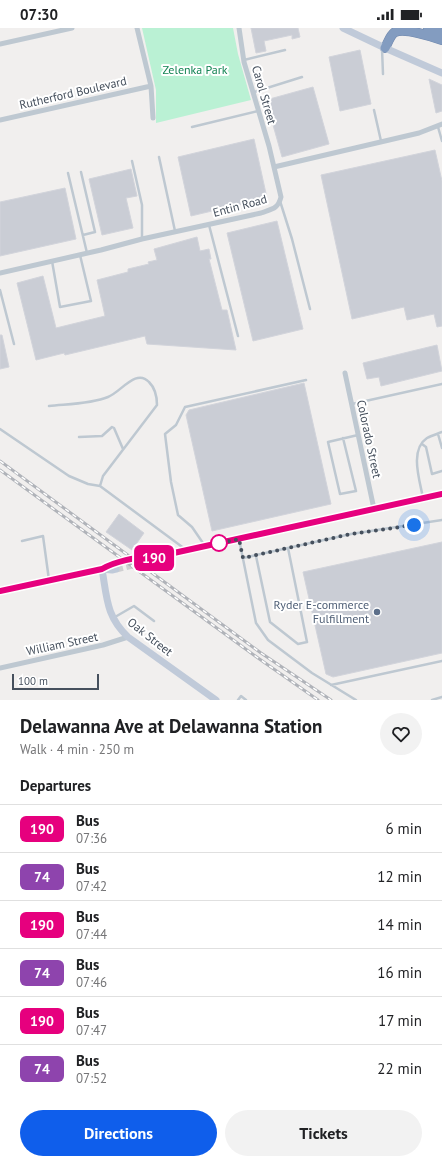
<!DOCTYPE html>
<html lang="en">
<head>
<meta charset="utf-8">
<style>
	:root { --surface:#fff; --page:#f2f2f2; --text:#202124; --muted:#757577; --line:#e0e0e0; --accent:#0f5eeb }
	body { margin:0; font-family:"PT Sans",sans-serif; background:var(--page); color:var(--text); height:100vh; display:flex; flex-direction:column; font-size:15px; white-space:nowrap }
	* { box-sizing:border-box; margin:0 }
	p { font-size:13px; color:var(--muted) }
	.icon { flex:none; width:22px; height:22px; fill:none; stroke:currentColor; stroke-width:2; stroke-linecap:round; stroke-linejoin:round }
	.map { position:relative; height:672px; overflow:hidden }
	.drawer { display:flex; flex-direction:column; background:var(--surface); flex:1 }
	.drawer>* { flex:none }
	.badge { padding:0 8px; border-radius:6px; font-size:14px; line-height:26px }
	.scale { position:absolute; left:12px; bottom:10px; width:87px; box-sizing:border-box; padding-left:4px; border:2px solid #46505d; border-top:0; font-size:11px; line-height:14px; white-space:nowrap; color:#46505d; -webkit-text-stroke:3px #fff; paint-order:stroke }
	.you { position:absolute; width:20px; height:20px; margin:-10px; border:3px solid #fff; border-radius:50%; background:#1a73e8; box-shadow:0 0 0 6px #1a73e833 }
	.map>.badge { position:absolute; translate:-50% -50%; box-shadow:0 0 0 2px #fff }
	h2 { padding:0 20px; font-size:15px; line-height:36px }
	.round { display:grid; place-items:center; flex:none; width:42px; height:42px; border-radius:21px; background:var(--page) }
	.headline { display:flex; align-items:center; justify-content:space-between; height:68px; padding:0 20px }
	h1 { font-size:19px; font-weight:800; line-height:30px }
	.button { display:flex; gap:8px; margin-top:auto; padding:8px 20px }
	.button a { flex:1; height:46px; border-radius:24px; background:var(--accent); color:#fff; font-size:16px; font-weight:800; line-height:46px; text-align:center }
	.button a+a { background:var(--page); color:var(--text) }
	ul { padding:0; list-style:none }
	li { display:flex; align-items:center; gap:12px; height:48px; padding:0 20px; border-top:1px solid var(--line) }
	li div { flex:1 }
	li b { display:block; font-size:15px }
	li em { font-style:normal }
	li .badge { min-width:44px; font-weight:700; text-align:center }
	.status { display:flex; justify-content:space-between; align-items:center; height:28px; padding:0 20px; background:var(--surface); direction:ltr }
	.status svg { height:11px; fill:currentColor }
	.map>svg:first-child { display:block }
</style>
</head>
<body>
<div class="status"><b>07:30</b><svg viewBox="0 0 49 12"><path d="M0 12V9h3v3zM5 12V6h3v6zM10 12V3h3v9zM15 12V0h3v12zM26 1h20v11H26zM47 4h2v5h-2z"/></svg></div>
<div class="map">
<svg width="442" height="672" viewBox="0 0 442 672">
	<rect width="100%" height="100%" fill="#f1efee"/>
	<path fill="#baf1d4" d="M 142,0 L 233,0 L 238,26 L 251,72 L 156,95 L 156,62 Z"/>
	<path fill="#cacdd5" stroke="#d2d4db" d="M 251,0 L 298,0 L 300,9 L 292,11 L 292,7 L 264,13 L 266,23 L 256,25 Z
		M 360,22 L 371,76 L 340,83 L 329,29 Z
		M 429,51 L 442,57 L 442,83 L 436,85 Z
		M 313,59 L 329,116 L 282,129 L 266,72 Z
		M 254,111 L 267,170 L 191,188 L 178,129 Z
		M 435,122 L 442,153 L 442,298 L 437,299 L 434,286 L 407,292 L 404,279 L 352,291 L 321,147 Z
		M 131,141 L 137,168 L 126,170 L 133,200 L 102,207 L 89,151 Z
		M 65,160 L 76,211 L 0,228 L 0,174 Z
		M 277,193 L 303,301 L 253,313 L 227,205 Z
		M 197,209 L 200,223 L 209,221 L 211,231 L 209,231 L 222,282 L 227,282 L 236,322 L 147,316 L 145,308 L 65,327 L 64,325 L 36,332 L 17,255 L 43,248 L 56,300 L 105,288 L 97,252 L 128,244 L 128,241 L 149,236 L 148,234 L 157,232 L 154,221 Z
		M 0,307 L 2,307 L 9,339 L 0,341 Z
		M 437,317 L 442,343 L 381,358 L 379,349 L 367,351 L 363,335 Z
		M 304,355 L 331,476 L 212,503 L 186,387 L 189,382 Z
		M 119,486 L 144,505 L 132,522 L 106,504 Z
		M 442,514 L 442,625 L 333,649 L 326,646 L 303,544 Z"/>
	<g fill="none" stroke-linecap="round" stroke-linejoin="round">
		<path stroke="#cfcfd1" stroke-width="7" stroke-dasharray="7 3.5" stroke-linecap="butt" d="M 110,536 L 139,530
			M 116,541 L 145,534"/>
		<defs>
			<path id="highway" d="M 428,0 L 442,5
				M 385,20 C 388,15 390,7 395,4 C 405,0 431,8 442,12"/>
		</defs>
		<use href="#highway" stroke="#6f87ac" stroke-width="10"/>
		<path stroke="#bec8d1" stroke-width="2.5" d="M 382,21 L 383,46
			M 244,32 L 285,22
			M 254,64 L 302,49
			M 374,82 L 381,113
			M 192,99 L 258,83
			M 438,99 L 442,113
			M 159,129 L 175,203
			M 132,133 L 142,177 L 142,211
			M 81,144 L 95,204 L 83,207
			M 68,145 L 87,225
			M 280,173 L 292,211 L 310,281
			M 209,197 L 238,308
			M 52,233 L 60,279 L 91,273 L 80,227
			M 0,262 L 14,316
			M 352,376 L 442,356
			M 49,378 C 67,376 91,376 108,369 C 121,364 136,340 149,354 C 155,360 157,368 157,377 L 103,448 L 100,458 L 185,521
			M 0,401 L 69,448 L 88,456 L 100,458
			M 438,406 L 442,420
			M 79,409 L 102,408 L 112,399 L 114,400 L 123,421
			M 343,410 L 356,463 L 340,466 L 328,414 L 358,407
			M 422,416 L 426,419 L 432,446 L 442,443
			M 423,470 C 420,453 409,422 427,410 C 431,408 437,406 442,404
			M 239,511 L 256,595 L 268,612 L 312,645 L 356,672
			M 22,513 L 43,508 L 49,552
			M 205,518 L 192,499 L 178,487 L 171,454 L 165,406 L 176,397 L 185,379 L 306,352
			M 256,528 L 270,594 L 298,616 L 307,614 L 288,520
			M 243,530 L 351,506 L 442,492
			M 115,589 L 134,578 L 154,593
			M 331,657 L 442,633
			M 238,672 L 241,668 L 246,672
			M 432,672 L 442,669"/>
		<path stroke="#bec8d1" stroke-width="5" d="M 137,0 L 151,58 L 153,90
			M 0,16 L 72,0
			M 0,92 L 151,58
			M 274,139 L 419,105 L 442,96
			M 0,245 L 101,222 L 142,211 L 261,185 C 272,181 278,181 281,169 L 269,118 L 244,34 L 239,0
			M 345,345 L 374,481
			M 0,640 L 103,617 L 128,609"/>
		<path stroke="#c0cad9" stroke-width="7" d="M 343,0 L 385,20 L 442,45
			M 139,530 L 143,529 L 151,530 L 442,466
			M 102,541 C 107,570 106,588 128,609 L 216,672
			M 0,563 L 102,541 L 112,542 L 116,541"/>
		<use href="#highway" stroke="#839cc0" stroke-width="9"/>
		<defs>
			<path id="rail" d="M 0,433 L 261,625 L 331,672
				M 0,442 L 258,630 L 318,672"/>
		</defs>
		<use href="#rail" stroke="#b0b3b9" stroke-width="3"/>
		<use href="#rail" stroke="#fff" stroke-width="1.5" stroke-dasharray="4.5" stroke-linecap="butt"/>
	</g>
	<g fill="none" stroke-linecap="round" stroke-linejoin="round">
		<defs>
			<path id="line" d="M 0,563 L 102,541 C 114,534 137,528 151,530 L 442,466"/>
		</defs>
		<use href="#line" stroke="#fff" stroke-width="9"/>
		<use href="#line" stroke="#e6007e" stroke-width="6"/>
		<path stroke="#46505d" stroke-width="4" stroke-dasharray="0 7.2" d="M 219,515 L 217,516 L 239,511 L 243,530 L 351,506 L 414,497"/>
	</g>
	<circle fill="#fff" stroke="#e6007e" stroke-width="2" cx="219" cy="515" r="8"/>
	<circle fill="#5c6f8a" stroke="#fff" stroke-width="1.5" cx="377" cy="584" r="4"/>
	<g text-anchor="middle" stroke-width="4" stroke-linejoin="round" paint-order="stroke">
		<g font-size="12" fill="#128353" stroke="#fff">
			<text x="195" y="46">Zelenka Park</text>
		</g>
		<g font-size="12" fill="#46505d" stroke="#fff">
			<text transform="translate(73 65) rotate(-13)" y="4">Rutherford Boulevard</text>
			<text transform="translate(264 67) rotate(74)" y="4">Carol Street</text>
			<text transform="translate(240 178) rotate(-15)" y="4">Entin Road</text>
			<text transform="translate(369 411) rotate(78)" y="4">Colorado Street</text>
			<text transform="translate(150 609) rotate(38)" y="4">Oak Street</text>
			<text transform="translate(62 616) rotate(-12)" y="4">William Street</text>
		</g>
		<g font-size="12" fill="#4e5e75" stroke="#fff" text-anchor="end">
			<text x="369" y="581">Ryder E-commerce<tspan x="369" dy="14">Fulfillment</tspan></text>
		</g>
	</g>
</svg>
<div class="scale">100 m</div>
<div class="you" style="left:414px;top:497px"></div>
<b class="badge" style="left:154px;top:530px;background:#e6007e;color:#fff">190</b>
</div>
<section class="drawer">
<div class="headline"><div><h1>Delawanna Ave at Delawanna Station</h1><p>Walk · 4 min · 250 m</p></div><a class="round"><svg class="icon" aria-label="heart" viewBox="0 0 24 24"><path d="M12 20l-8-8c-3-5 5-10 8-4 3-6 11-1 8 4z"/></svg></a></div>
<h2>Departures</h2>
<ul>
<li><span class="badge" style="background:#e6007e;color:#fff">190</span><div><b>Bus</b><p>07:36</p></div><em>6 min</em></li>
<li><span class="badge" style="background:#8e44ad;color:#fff">74</span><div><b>Bus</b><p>07:42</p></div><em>12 min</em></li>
<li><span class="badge" style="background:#e6007e;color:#fff">190</span><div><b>Bus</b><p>07:44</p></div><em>14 min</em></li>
<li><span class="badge" style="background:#8e44ad;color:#fff">74</span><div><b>Bus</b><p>07:46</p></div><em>16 min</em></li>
<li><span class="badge" style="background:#e6007e;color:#fff">190</span><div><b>Bus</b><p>07:47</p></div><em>17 min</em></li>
<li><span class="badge" style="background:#8e44ad;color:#fff">74</span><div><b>Bus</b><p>07:52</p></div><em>22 min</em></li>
</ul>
<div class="button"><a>Directions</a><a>Tickets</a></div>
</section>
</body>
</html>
